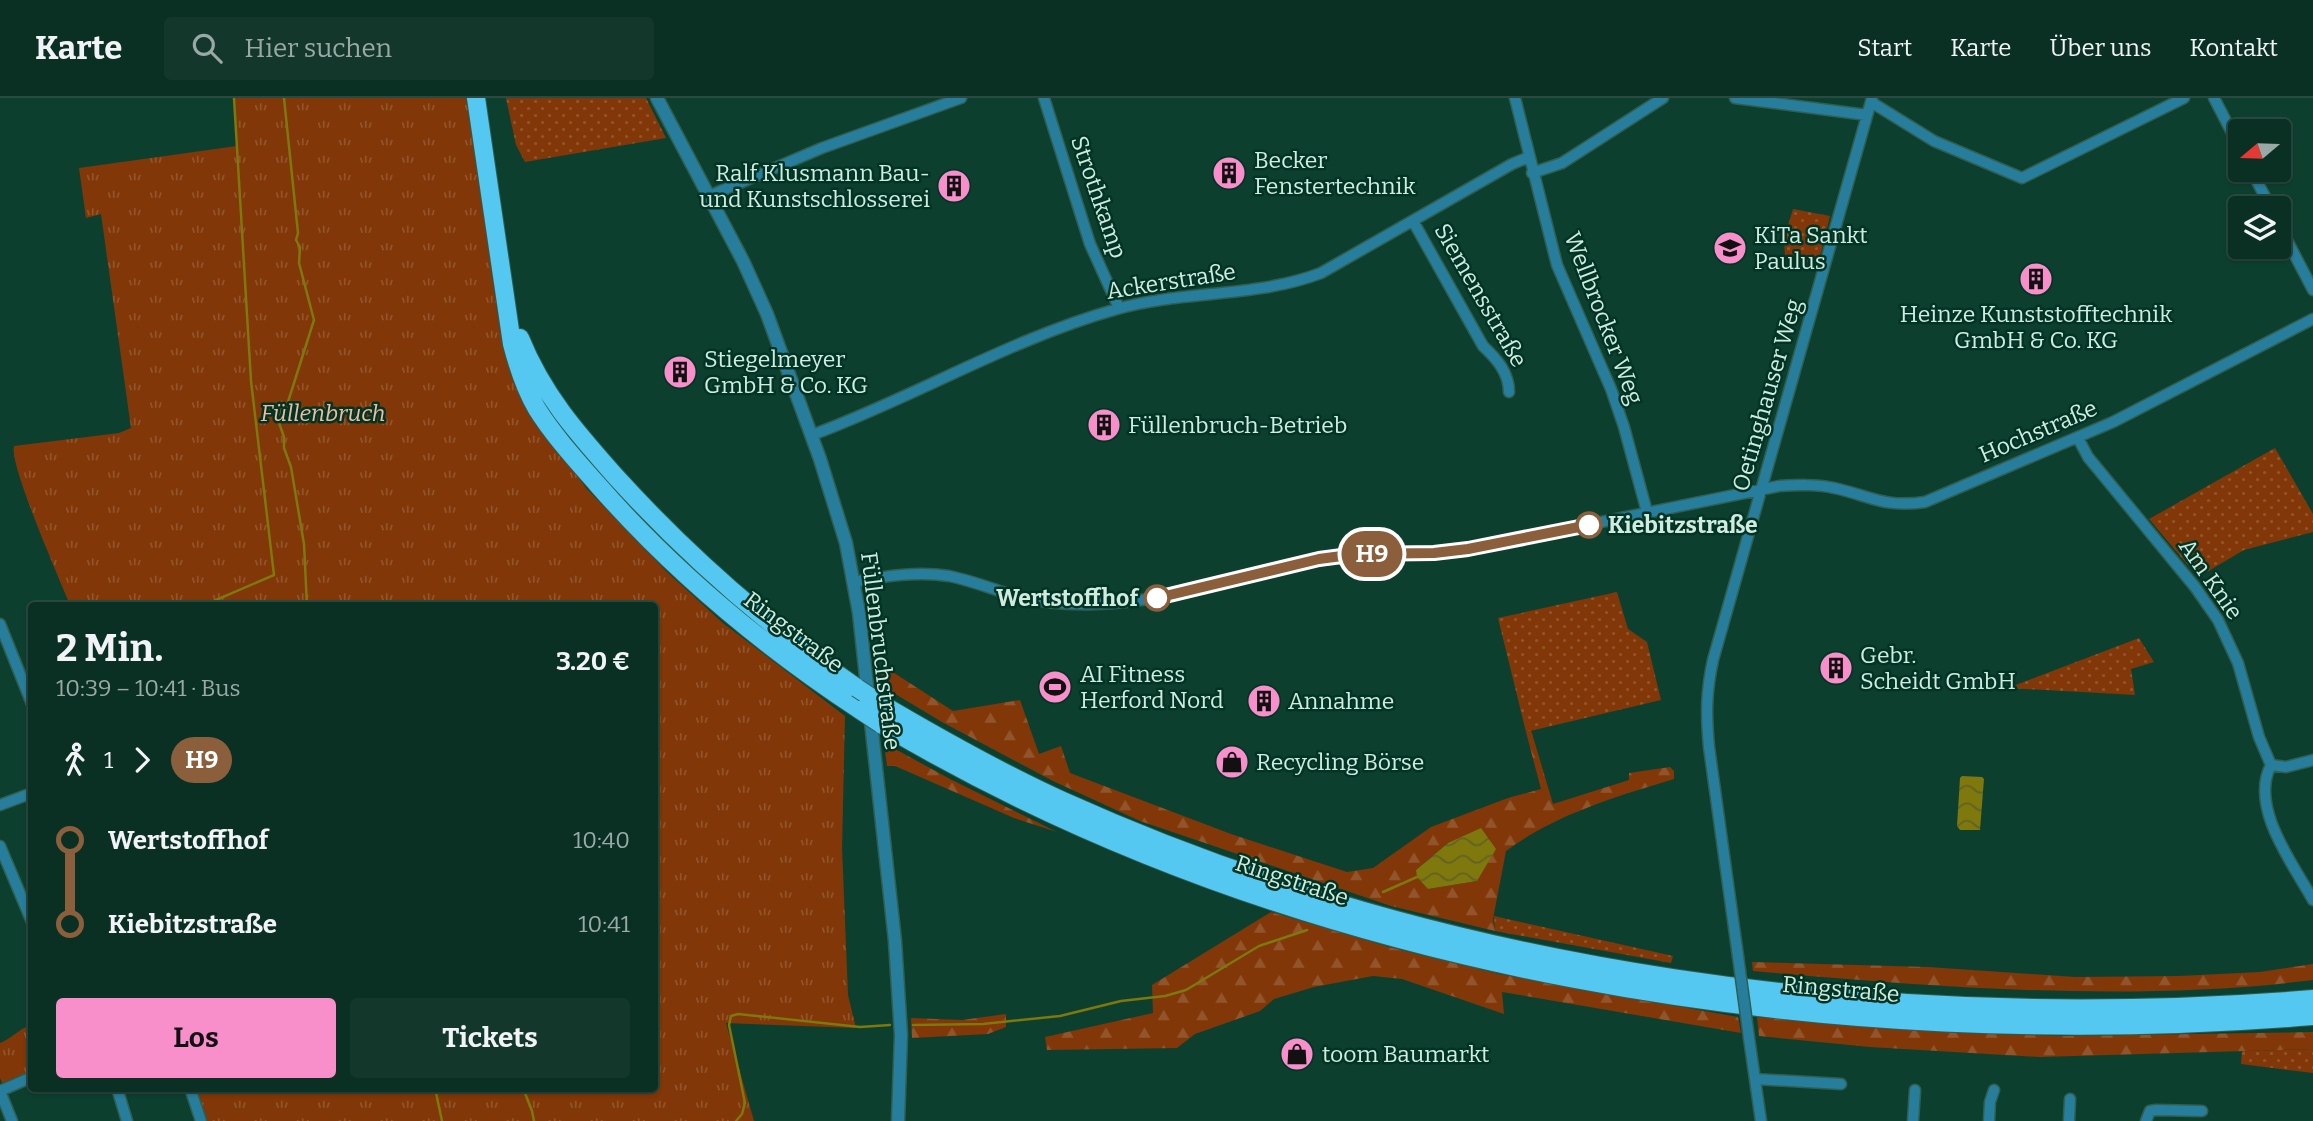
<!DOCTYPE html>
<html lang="de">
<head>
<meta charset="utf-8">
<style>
	:root { --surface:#0a2f23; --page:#13372b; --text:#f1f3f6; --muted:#99a9a6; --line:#2a4a41; --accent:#f98fca }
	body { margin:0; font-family:Bitter,serif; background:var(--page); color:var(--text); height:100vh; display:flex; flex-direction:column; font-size:26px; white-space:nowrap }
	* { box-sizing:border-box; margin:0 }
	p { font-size:23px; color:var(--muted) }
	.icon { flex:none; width:38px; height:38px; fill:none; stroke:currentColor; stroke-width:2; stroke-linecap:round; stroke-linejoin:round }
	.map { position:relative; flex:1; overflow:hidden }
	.details { position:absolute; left:28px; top:504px; width:630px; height:490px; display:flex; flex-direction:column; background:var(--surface); border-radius:7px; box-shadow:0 2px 5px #0004,0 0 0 2px var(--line) }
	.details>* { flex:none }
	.badge { padding:0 14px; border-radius:23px; font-size:24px; line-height:46px }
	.needle { width:46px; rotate:251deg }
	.controls { position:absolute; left:2228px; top:21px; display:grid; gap:14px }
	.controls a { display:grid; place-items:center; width:63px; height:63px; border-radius:7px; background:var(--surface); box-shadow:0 2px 5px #0004,0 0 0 2px var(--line); font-size:35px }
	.map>.badge { position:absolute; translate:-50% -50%; box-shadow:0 0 0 4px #fff }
	.legs { display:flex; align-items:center; gap:10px; height:77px; padding:0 28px; font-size:23px }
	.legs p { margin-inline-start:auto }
	.head { display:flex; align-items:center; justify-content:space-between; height:119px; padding:0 28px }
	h1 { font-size:38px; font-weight:700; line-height:52px }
	.button { display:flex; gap:14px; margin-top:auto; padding:14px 28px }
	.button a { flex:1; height:80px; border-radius:7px; background:var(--accent); color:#111; font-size:28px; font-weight:700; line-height:80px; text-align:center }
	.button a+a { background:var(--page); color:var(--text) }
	ul { padding:0 28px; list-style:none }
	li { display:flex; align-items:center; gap:24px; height:84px; font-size:26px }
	li i { display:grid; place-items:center; width:10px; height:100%; margin:0 9px; background:currentColor }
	li i::after { content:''; width:18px; height:18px; margin:-9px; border:5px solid; border-radius:50%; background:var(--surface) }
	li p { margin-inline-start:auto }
	li:first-child i { background:linear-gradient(#0000 50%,currentColor 0) }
	li:last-child i { background:linear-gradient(currentColor 50%,#0000 0) }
	header { display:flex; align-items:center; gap:42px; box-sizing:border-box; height:98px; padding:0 35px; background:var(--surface); border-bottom:2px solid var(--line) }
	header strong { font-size:33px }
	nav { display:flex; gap:38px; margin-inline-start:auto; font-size:24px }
	.search { width:490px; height:63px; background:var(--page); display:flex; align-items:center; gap:18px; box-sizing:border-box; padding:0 24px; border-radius:7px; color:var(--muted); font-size:26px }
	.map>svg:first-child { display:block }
</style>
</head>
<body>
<header>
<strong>Karte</strong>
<div class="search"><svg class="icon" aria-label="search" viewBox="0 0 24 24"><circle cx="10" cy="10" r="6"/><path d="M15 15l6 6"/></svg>Hier suchen</div>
<nav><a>Start</a><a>Karte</a><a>Über uns</a><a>Kontakt</a></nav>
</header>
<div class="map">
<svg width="2313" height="1023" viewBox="0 0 2313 1023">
	<defs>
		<pattern id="grass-dots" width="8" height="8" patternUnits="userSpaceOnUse" patternTransform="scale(1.75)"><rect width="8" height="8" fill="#813707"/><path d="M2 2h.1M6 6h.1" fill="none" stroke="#92542b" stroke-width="1.8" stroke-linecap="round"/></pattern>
		<pattern id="forest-firs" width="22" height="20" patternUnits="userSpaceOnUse" patternTransform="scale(1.75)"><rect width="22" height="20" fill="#813707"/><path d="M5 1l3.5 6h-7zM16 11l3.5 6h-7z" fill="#92542b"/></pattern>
		<pattern id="park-tufts" width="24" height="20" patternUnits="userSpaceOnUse" patternTransform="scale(1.75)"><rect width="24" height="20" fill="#813707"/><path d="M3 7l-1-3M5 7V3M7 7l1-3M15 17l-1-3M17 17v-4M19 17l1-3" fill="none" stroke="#92542b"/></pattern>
		<pattern id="water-waves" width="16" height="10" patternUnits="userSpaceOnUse" patternTransform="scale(1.75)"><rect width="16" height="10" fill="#7e780d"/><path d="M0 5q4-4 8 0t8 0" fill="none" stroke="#626225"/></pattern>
	</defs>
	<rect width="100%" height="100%" fill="#0d3f2f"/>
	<path fill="url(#grass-dots)" d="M 506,0 L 646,0 L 666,40 L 525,64 L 516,47 Z
		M 1793,111 L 1830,118 L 1818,166 L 1785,159 L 1784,141 Z
		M 2275,350 L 2313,416 L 2313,434 L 2244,452 L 2198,479 L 2149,421 Z
		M 1617,494 L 1628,531 L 1647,544 L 1661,602 L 1526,634 L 1498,520 Z
		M 2139,540 L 2154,564 L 2131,571 L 2135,597 L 2008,590 Z
		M 1494,818 L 1673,858 L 1671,865 L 1495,833 Z
		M 2313,951 L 2313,975 L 2241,966 L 2242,953 Z"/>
	<path fill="url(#forest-firs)" fill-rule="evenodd" d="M 885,569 L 953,613 L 1020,602 L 1039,656 L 1061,648 L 1070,675 L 1231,736 L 1347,774 L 1373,770 L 1431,729 L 1508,700 L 1541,691 L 1526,634 L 1531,632 L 1553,706 L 1629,682 L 1629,675 L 1670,669 L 1674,673 L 1674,681 C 1615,699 1556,716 1506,753 L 1493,821 L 1495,833 L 1391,808 L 1140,723 L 1053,683 L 942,624 L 877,585 ZM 1448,745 L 1477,783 L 1428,791 L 1416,772 Z
		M 884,645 L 950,681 L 1057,734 L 1014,720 L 895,668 L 887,668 Z
		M 1271,814 L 1389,849 L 1499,876 L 1738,919 L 1741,935 L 1502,894 L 1504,916 L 1402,881 L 1373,878 L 1314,889 L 1274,901 L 1260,913 L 1195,936 L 1177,950 L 1047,952 L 1045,939 L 1153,915 L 1152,887 Z
		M 1752,864 L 1928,869 L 2075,879 L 2179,878 L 2260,874 L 2313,866 L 2313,882 C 2130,905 1936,889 1753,873 Z
		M 1006,916 L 1006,929 L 988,936 L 912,940 L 911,920 L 962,922 Z
		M 1757,919 L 1963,935 L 2063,938 L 2313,934 L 2313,951 L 2040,959 L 1870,949 L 1759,938 Z"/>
	<path fill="url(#park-tufts)" d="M 235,0 L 467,0 L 498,219 L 511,271 L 539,323 L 586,390 L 667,474 L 723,525 L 845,618 L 842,750 L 848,897 L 856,930 L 726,925 L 754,1023 L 203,1023 L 192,991 L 654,990 L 654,508 L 70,507 C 60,482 9,367 14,348 L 119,335 L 131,330 L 101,116 L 86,120 L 79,70 L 237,48 Z
		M 31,927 L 31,973 L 2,985 L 0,980 L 0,945 C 12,940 19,931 31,927 Z"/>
	<path fill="url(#water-waves)" d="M 1962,678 L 1982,679 L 1984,681 L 1980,732 L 1960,732 L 1957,728 L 1960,680 Z
		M 1481,730 L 1496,751 L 1477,783 L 1428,791 L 1417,779 L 1416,772 L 1448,745 Z"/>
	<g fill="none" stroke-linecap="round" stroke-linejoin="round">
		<path stroke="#7e780d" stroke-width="2.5" d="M 284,0 L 298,135 L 296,142 L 300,149 L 299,165 L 314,222 L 287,307 L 282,311 L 278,322 L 284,339 L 284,350 L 291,369 L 304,446 L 307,508
			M 202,508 L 274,477 L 251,283 L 234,0
			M 1383,794 L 1417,779
			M 913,927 L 983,926 L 1060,918 L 1121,903 L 1165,898 L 1186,892 L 1259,848 L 1307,832
			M 435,990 L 442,1023
			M 523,990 L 532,1013 L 534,1023
			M 736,1023 L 742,1016 L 745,1005 L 729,927 L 731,918 L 738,916 L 860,929 L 890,927"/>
		<defs>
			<path id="minor" d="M 1044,0 L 1090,146 L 1119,210
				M 1515,0 L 1557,167 L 1611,291 L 1624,329 L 1647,414
				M 1735,0 L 1867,17
				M 2214,0 L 2240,50
				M 1871,4 L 1934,43 L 2022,80 L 2184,0
				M 2251,72 L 2271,110
				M 1532,75 L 1562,65 L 1663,0
				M 709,98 L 822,50 L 961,0
				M 1413,123 L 1483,248 C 1497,261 1509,275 1509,294
				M 2278,125 L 2313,192
				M 812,337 C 915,299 1010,241 1117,211 C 1184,192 1256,200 1321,175 L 1512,66 L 1529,59
				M 2078,340 L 2088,359 L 2195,489 L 2218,522 L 2238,565 L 2259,639 L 2271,667 L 2286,669 L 2313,662
				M 854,484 C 885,478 918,473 949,478 C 969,482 987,489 1006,495 C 1034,504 1065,507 1095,506 C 1170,505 1241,475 1314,462 C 1365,452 1417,457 1468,451 L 1779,388 C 1797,387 1816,386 1834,390 C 1871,398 1884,410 1925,404 L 2113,324 L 2313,221
				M 0,526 L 32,606
				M 2271,667 C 2249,709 2293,766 2313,802
				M 0,707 L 32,695
				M 0,748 L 32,824
				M 1738,858 L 1709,649 C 1706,617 1706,594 1713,562 L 1872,0
				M 1749,940 L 1761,1023
				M 1755,981 L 1841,986
				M 117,990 L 127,1023
				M 190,990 L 201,1023
				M 12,1023 L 0,993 L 32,979
				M 1913,1023 L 1915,992
				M 1989,1023 L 1990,1004 L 1994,992
				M 2069,1023 L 2070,1001
				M 2146,1023 L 2150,1013 L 2156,1012 L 2202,1013"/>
			<path id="tertiary" d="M 657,0 L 743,163 L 767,216 L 820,361 L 846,445 L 859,515 L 895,843 L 901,937 L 898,1023"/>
			<path id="trunk" d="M 476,0 L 512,246 C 518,269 525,291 537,311 C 554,338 576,362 597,386 C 674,474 763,548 860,612
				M 520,240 C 543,297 577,335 617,380 C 689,459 769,529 857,590
				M 878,604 C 939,640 999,674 1063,703 C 1451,878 1890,935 2313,901
				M 881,626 C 1302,876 1829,958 2313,918"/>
		</defs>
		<use href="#minor" stroke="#305e4f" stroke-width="13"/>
		<use href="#tertiary" stroke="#305e4f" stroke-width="15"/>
		<use href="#trunk" stroke="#305e4f" stroke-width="20"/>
		<use href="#minor" stroke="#277d9c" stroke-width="10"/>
		<use href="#tertiary" stroke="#277d9c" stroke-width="12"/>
		<use href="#trunk" stroke="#54c8f1" stroke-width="18"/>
		<defs>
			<path id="minor-bridge" d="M 1738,858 L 1749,940"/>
			<path id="trunk-bridge" d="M 857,590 L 878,604
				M 860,612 L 881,626"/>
		</defs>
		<use href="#minor-bridge" stroke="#305e4f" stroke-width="13" stroke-linecap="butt"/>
		<use href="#trunk-bridge" stroke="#305e4f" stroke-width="20" stroke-linecap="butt"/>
		<use href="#minor-bridge" stroke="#277d9c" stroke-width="10"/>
		<use href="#trunk-bridge" stroke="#54c8f1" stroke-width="18"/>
	</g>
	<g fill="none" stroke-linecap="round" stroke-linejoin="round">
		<defs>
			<path id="line-1" d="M 1157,500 L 1319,461 L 1357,456 L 1434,455 L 1468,451 L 1589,427"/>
		</defs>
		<use href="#line-1" stroke="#fff" stroke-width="16"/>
		<use href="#line-1" stroke="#8b5e3c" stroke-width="10"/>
	</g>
	<defs>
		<symbol id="building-disc" viewBox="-11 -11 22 22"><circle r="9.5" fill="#f98fca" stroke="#003525"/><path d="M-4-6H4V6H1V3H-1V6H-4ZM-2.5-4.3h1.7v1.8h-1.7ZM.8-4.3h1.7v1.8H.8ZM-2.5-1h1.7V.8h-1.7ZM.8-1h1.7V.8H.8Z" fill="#111"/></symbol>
		<symbol id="school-disc" viewBox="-11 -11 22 22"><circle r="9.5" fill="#f98fca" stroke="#003525"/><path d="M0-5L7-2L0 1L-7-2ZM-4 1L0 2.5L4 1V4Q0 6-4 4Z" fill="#111"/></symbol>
		<symbol id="stadium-disc" viewBox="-11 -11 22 22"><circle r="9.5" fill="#f98fca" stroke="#003525"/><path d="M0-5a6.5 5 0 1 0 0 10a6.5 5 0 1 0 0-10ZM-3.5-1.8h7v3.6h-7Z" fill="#111"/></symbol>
		<symbol id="shop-disc" viewBox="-11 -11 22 22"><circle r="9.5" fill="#f98fca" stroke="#003525"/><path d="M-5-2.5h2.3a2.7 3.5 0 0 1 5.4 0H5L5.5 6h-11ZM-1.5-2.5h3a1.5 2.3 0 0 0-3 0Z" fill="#111"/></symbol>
	</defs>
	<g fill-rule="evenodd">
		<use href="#building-disc" x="1210" y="56" width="38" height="38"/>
		<use href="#building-disc" x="935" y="69" width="38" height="38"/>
		<use href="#school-disc" x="1711" y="131" width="38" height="38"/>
		<use href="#building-disc" x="2017" y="162" width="38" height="38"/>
		<use href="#building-disc" x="661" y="255" width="38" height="38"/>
		<use href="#building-disc" x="1085" y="308" width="38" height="38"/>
		<use href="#building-disc" x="1817" y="551" width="38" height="38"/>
		<use href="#stadium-disc" x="1036" y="570" width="38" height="38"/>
		<use href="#building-disc" x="1245" y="584" width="38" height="38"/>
		<use href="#shop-disc" x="1213" y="645" width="38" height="38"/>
		<use href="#shop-disc" x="1278" y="937" width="38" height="38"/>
	</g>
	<g fill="#fff" stroke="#8b5e3c" stroke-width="3.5">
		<circle cx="1589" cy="427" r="12"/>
		<circle cx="1157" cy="500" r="12"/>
	</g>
	<g text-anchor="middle" stroke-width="5" stroke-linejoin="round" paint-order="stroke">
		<g font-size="23" fill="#d2ebdf" stroke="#003525" text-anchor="start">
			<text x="1254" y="70">Becker<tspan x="1254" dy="26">Fenstertechnik</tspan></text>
			<text x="930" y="83" text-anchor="end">Ralf Klusmann Bau-<tspan x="930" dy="26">und Kunstschlosserei</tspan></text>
			<text x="1754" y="145">KiTa Sankt<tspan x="1754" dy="26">Paulus</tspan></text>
			<text x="2036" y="224" text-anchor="middle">Heinze Kunststofftechnik<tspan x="2036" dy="26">GmbH &amp; Co. KG</tspan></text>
			<text x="704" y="269">Stiegelmeyer<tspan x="704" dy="26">GmbH &amp; Co. KG</tspan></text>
			<text x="1128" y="335">Füllenbruch-Betrieb</text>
			<text x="1860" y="565">Gebr.<tspan x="1860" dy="26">Scheidt GmbH</tspan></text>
			<text x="1080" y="584">AI Fitness<tspan x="1080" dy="26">Herford Nord</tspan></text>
			<text x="1288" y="611">Annahme</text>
			<text x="1256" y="672">Recycling Börse</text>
			<text x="1322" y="964">toom Baumarkt</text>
		</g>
		<g font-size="23" fill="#d2ebdf" stroke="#003525">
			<text transform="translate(1099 99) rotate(71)" y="8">Strothkamp</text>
			<text transform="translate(1171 183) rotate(-9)" y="8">Ackerstraße</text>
			<text transform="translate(1481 197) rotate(60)" y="8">Siemensstraße</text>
			<text transform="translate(1604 220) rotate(69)" y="8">Wellbrocker Weg</text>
			<text transform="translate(1767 297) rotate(-74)" y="8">Oetinghauser Weg</text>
			<text transform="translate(2038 333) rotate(-23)" y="8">Hochstraße</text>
			<text transform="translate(2211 481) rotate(55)" y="8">Am Knie</text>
			<text transform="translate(794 534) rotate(37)" y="8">Ringstraße</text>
			<text transform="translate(881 553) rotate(83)" y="8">Füllenbruchstraße</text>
			<text transform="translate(1292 782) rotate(18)" y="8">Ringstraße</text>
			<text transform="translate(1841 891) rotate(5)" y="8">Ringstraße</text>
		</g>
		<g font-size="23" font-style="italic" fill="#f0bba2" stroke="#003525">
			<text x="323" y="323">Füllenbruch</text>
		</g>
		<g font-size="23" font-weight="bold" fill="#d2ebdf" stroke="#003525" text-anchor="start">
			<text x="1608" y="435">Kiebitzstraße</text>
			<text x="1138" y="508" text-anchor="end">Wertstoffhof</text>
		</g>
	</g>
</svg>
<div class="controls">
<a><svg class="needle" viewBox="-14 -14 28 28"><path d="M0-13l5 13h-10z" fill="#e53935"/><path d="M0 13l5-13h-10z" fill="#99a9a6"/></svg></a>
<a><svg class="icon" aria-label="layers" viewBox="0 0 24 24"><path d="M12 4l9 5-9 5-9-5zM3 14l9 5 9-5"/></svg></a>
</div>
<b class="badge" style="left:1372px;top:456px;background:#8b5e3c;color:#fff">H9</b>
<section class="details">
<div class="head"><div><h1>2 Min.</h1><p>10:39 – 10:41 · Bus</p></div><b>3.20 €</b></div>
<div class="legs"><svg class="icon" aria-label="walk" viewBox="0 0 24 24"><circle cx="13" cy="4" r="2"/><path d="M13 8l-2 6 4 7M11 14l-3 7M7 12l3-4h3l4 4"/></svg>1<svg class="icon" aria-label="forward" viewBox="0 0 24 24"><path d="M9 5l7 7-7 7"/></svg><b class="badge" style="background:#8b5e3c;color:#fff">H9</b></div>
<ul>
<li><i style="color:#8b5e3c"></i><b>Wertstoffhof</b><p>10:40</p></li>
<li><i style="color:#8b5e3c"></i><b>Kiebitzstraße</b><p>10:41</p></li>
</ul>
<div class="button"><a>Los</a><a>Tickets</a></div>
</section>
</div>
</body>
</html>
